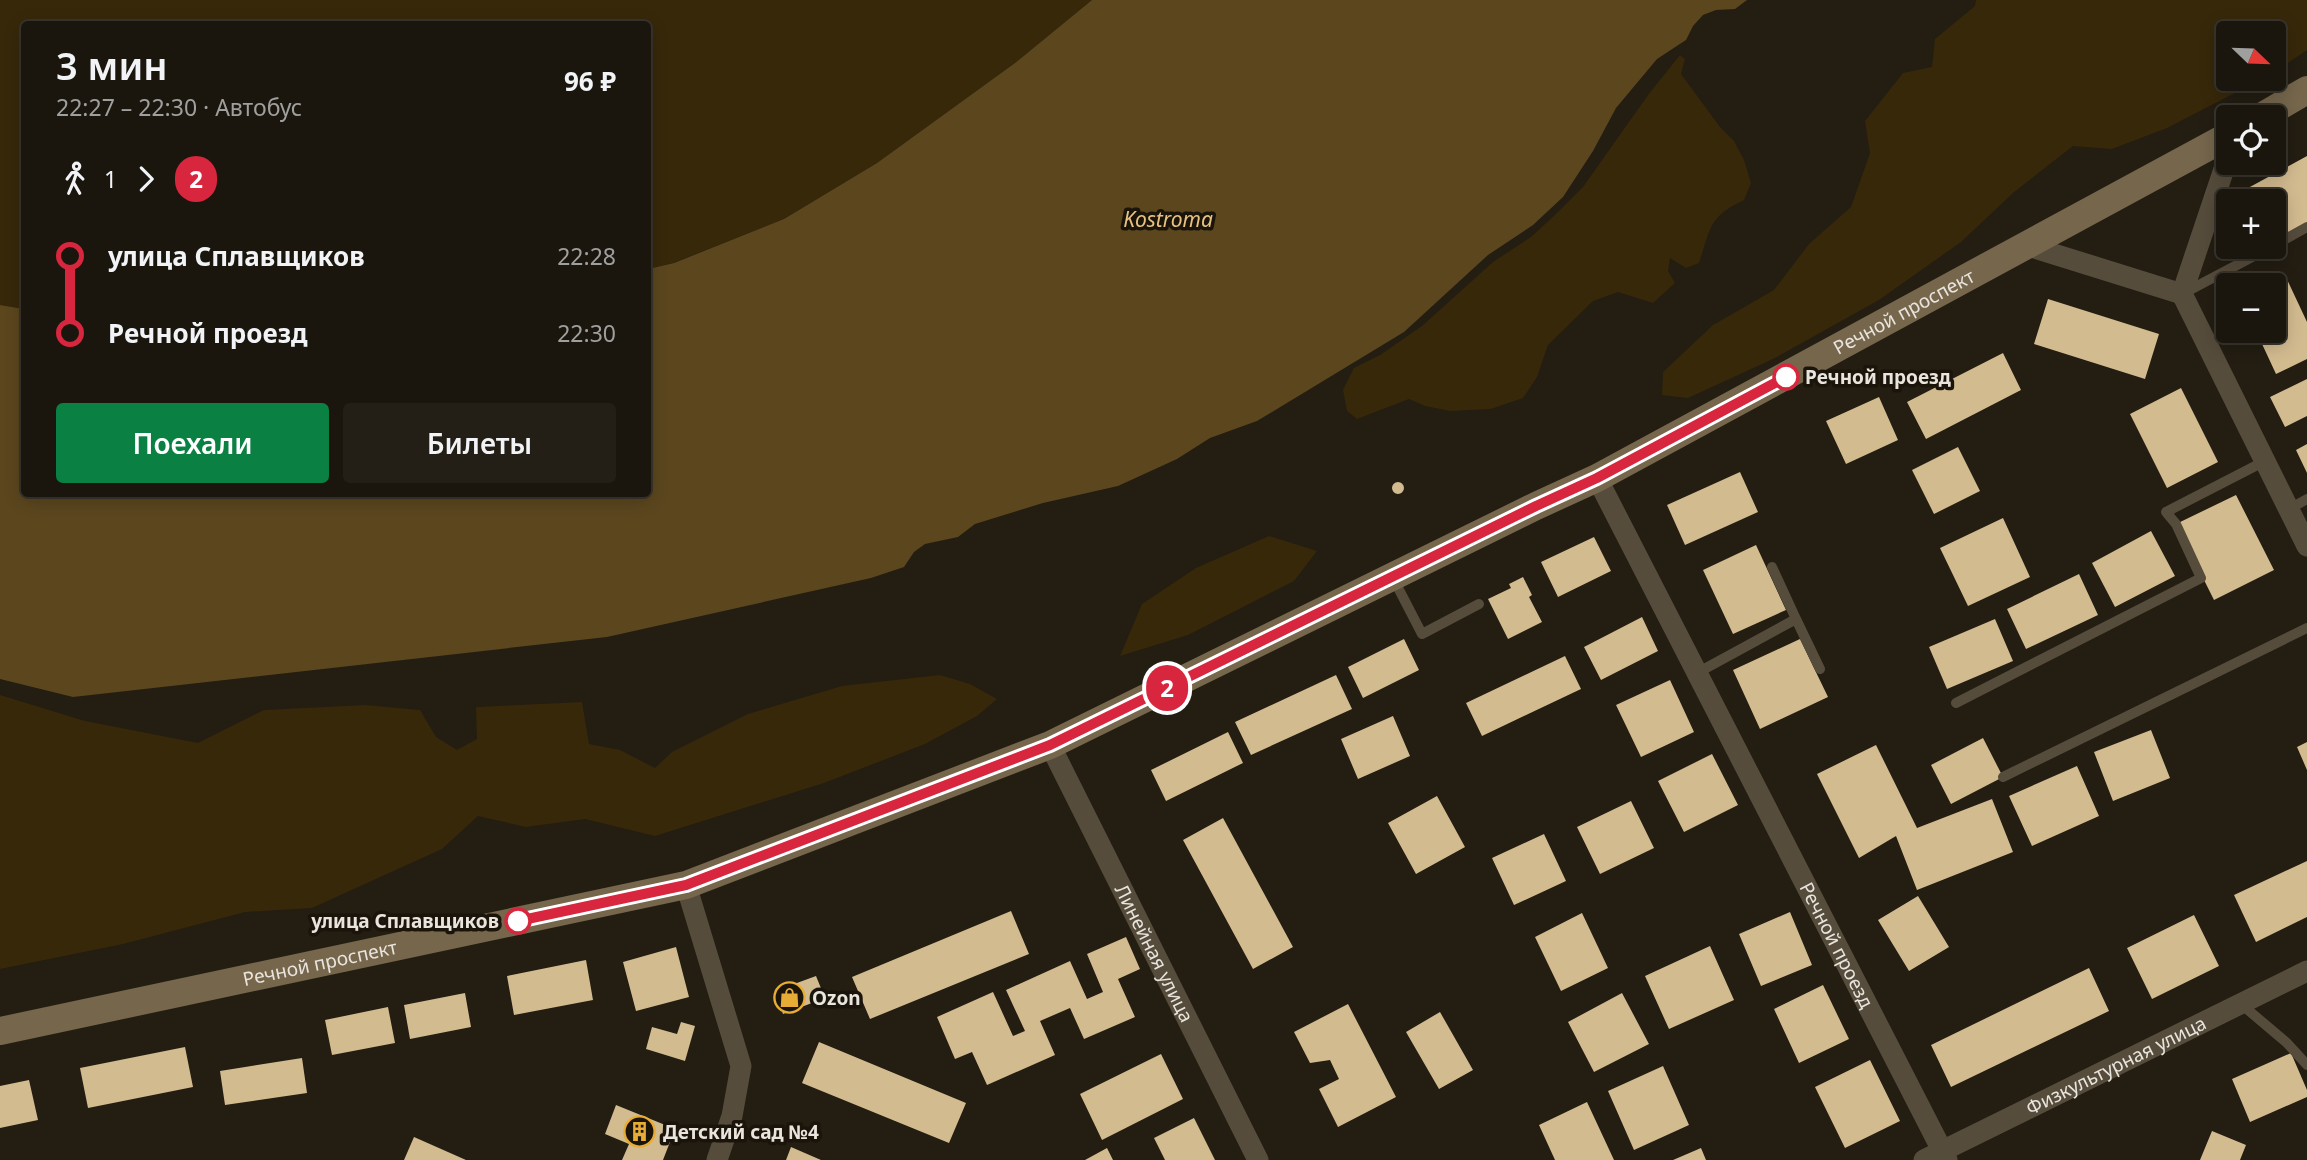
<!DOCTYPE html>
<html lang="ru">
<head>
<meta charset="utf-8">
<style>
	:root { --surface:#1a160e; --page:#231f17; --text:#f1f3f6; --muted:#9f9f9e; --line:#38352e; --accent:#0b8043 }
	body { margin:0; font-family:"Noto Sans",sans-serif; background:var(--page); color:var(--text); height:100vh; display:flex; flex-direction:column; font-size:26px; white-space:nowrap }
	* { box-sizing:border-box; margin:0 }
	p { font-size:23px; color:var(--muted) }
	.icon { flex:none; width:38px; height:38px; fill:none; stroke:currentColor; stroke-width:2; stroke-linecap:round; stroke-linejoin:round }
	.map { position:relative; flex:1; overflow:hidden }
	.side { position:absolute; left:21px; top:21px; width:630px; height:476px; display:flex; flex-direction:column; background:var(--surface); border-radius:7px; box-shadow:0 4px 18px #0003,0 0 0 2px var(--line) }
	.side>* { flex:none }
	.badge { padding:0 14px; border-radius:23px; font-size:24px; line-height:46px }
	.needle { width:46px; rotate:113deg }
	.controls { position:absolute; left:2216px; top:21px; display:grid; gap:14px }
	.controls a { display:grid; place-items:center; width:70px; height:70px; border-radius:7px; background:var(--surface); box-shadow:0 4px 18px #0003,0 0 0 2px var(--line); font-size:35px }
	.map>.badge { position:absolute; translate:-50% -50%; box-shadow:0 0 0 4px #fff }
	.legs { display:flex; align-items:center; gap:10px; height:77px; padding:0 35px; font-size:23px }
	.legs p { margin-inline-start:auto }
	.headline { display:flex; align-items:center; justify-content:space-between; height:119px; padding:0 35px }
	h1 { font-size:38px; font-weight:600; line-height:52px }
	.button { display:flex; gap:14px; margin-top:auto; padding:14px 35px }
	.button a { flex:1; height:80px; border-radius:7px; background:var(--accent); color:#fff; font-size:28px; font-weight:600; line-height:80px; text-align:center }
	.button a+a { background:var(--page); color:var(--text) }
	ul { padding:0 35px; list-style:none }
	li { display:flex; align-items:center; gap:24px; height:77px; font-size:26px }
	li i { display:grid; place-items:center; width:10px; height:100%; margin:0 9px; background:currentColor }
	li i::after { content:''; width:18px; height:18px; margin:-9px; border:5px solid; border-radius:50%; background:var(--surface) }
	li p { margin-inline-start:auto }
	li:first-child i { background:linear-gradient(#0000 50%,currentColor 0) }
	li:last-child i { background:linear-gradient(currentColor 50%,#0000 0) }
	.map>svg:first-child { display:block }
</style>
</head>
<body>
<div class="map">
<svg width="2307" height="1160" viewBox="0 0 2307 1160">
	<rect width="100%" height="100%" fill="#231d12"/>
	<path fill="#37280a" d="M 0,0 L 1092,0 L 1015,63 L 877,163 L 784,219 L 673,263 L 648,269 L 648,24 L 24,24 L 24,309 L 0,305 Z
		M 1976,0 L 2307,0 L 2307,50 L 2273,73 L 2273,33 L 2228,33 L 2228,79 L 2262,79 L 2167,128 L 2112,149 L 2073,146 L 2013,193 L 1961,242 L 1879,300 L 1775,358 L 1688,398 L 1662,395 L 1663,372 L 1713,325 L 1774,290 L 1809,244 L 1851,207 L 1870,153 L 1865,121 L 1903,73 L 1932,67 L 1935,39 L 1975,6 Z
		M 1680,55 L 1685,59 L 1681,74 L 1720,127 L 1734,141 L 1744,160 L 1751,183 L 1744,200 C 1708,217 1711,228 1699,263 L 1686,268 L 1670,258 L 1668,271 L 1675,283 L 1653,303 L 1618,292 L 1593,301 L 1548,345 L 1537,377 L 1523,398 L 1491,409 L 1450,411 L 1425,406 L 1409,399 L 1357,419 L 1347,411 L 1343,390 L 1354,368 L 1380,355 L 1422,326 L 1493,262 L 1531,237 L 1557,213 L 1583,187 L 1648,95 Z
		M 1269,536 L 1317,551 L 1294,581 L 1188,635 L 1120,656 L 1142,604 L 1196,568 Z
		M 940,675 L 970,684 L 997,699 L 977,716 L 925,744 L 824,783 L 655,836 L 585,819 L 526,827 L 478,816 L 442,849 L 312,908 L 245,912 L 123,944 L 0,969 L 0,695 L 85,721 L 198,743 L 264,710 L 365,705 L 420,710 L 436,737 L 457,750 L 477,739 L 476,707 L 582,702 L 589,744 L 620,750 L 655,768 L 672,752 L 748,714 L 842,686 Z"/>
	<path fill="#5b461e" d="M 1092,0 L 1747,0 L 1735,9 L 1716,10 L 1703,15 L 1693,26 L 1686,40 L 1657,59 L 1616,108 L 1593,151 L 1563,197 L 1533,225 L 1488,255 L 1404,332 L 1257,421 L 1210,438 L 1177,459 L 1118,486 L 1043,503 L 975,524 L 958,537 L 925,544 L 914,552 L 904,567 L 871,578 L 607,637 L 73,697 L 0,679 L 0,305 L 24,309 L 24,494 L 648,494 L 648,269 L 674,263 L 784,219 L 877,163 L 1015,63 Z"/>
	<path fill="#d3bb90" d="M 2307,156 L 2307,227 L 2273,246 L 2273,201 L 2241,201 L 2237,194 Z
		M 2285,275 L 2307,322 L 2307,359 L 2276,374 L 2256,331 L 2273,331 L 2273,285 L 2263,285 Z
		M 2048,299 L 2159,334 L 2145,379 L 2034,344 Z
		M 2003,353 L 2021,390 L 1926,439 L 1907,402 Z
		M 2307,379 L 2307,416 L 2285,427 L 2270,397 Z
		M 2181,388 L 2218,462 L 2167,488 L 2130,414 Z
		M 1879,397 L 1898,440 L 1846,464 L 1826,421 Z
		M 2307,444 L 2307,473 L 2296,450 Z
		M 1958,447 L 1980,491 L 1934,514 L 1912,470 Z
		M 1740,472 L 1758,512 L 1685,545 L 1667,505 Z
		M1392 488a6 6 0 1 1 12 0a6 6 0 1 1-12 0Z
		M 2236,495 L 2274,570 L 2214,600 L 2176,524 Z
		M 2003,518 L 2030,577 L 1968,606 L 1940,548 Z
		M 2151,531 L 2175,576 L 2115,607 L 2092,563 Z
		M 1594,537 L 1611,571 L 1558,597 L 1541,562 Z
		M 1756,545 L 1786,610 L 1733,634 L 1703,570 Z
		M 2079,574 L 2098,615 L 2026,649 L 2007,609 Z
		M 1523,577 L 1532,595 L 1529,597 L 1542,622 L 1508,639 L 1488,599 L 1511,588 L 1509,584 Z
		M 1642,617 L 1658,651 L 1601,680 L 1584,647 Z
		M 1995,619 L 2013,661 L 1947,689 L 1929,647 Z
		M 1404,639 L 1419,670 L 1363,698 L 1348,667 Z
		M 1800,639 L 1828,697 L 1760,729 L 1733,670 Z
		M 1565,656 L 1581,689 L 1482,736 L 1466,703 Z
		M 1336,675 L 1352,709 L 1251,755 L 1235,722 Z
		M 1670,680 L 1694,732 L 1641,757 L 1616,705 Z
		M 1393,716 L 1410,756 L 1358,779 L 1341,739 Z
		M 2151,730 L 2170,778 L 2113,801 L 2094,752 Z
		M 1228,732 L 1243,763 L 1166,801 L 1151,770 Z
		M 1983,738 L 2003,777 L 1951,804 L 1931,765 Z
		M 2307,742 L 2307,770 L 2297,747 Z
		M 1876,745 L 1917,828 L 1992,799 L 2013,852 L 1917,890 L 1896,836 L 1859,858 L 1817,774 Z
		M 1712,754 L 1738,805 L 1684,832 L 1658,781 Z
		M 2077,766 L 2099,816 L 2032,846 L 2009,796 Z
		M 1437,796 L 1465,847 L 1416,874 L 1388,823 Z
		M 1631,801 L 1654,848 L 1600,874 L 1577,827 Z
		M 1223,818 L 1293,947 L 1253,969 L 1183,840 Z
		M 1544,834 L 1566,881 L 1514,905 L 1492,858 Z
		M 2307,861 L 2307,917 L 2256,942 L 2234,895 Z
		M 1918,896 L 1949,947 L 1909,971 L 1878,920 Z
		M 1011,911 L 1029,954 L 870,1019 L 852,977 Z
		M 1790,912 L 1812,965 L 1761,986 L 1739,934 Z
		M 1582,913 L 1608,968 L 1561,991 L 1535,937 Z
		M 2194,915 L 2219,966 L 2152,999 L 2127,948 Z
		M 1126,937 L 1140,969 L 1118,979 L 1135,1017 L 1084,1039 L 1070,1008 L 1040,1021 L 1055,1055 L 987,1085 L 972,1052 L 955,1059 L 937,1017 L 993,992 L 1013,1036 L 1025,1031 L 1006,990 L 1070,961 L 1087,999 L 1103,992 L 1087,954 Z
		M 1710,946 L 1734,1000 L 1669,1029 L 1645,976 Z
		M 676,947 L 689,997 L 636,1011 L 623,962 Z
		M 586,960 L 593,1000 L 514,1015 L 507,976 Z
		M 2089,968 L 2109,1011 L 1951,1087 L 1931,1045 Z
		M 816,976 L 825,998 L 783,1014 L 775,991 Z
		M 1823,985 L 1849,1039 L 1799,1063 L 1774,1009 Z
		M 465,993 L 471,1027 L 410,1039 L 404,1005 Z
		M 1622,993 L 1649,1044 L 1594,1072 L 1568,1022 Z
		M 1348,1004 L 1396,1097 L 1338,1127 L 1319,1089 L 1339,1079 L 1330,1060 L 1310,1063 L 1294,1032 Z
		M 388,1007 L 395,1043 L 332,1055 L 325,1020 Z
		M 1440,1012 L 1473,1070 L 1439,1089 L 1406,1032 Z
		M 681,1022 L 695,1026 L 685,1061 L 646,1049 L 652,1027 L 677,1034 Z
		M 819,1042 L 966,1103 L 949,1143 L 802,1083 Z
		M 185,1047 L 193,1087 L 88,1108 L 80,1068 Z
		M 2291,1053 L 2307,1090 L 2307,1097 L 2250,1122 L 2232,1079 Z
		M 1161,1054 L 1183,1099 L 1102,1140 L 1080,1094 Z
		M 302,1058 L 307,1093 L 225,1105 L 220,1071 Z
		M 1870,1060 L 1900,1121 L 1845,1148 L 1815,1087 Z
		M 1663,1066 L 1689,1125 L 1634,1150 L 1608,1091 Z
		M 29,1080 L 38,1120 L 0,1128 L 0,1086 Z
		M 1587,1102 L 1614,1160 L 1555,1160 L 1539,1125 Z
		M 616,1105 L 675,1129 L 663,1160 L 622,1160 L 629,1144 L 605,1134 Z
		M 1194,1118 L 1215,1160 L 1165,1160 L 1154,1138 Z
		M 2212,1131 L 2246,1145 L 2240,1160 L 2200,1160 Z
		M 414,1137 L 466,1160 L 404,1160 Z
		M 791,1147 L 821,1160 L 786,1160 Z
		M 1107,1148 L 1113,1160 L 1085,1160 Z
		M 1701,1148 L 1706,1160 L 1673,1160 Z"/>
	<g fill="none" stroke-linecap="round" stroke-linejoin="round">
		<path stroke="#564c3c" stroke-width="10" d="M 2273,246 L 2307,227
			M 2184,293 L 2271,247
			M 2289,509 L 2307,499
			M 1393,578 L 1422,634 L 1479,604
			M 1796,619 L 1820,669
			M 1697,673 L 1796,619 L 1772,567
			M 1956,703 L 2201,578 L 2176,524 L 2166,512 L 2265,461
			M 2003,777 L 2307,628
			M 2241,1004 L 2287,1043 L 2307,1065"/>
		<g stroke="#564c3c" stroke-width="21">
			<path d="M 2025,245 L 2182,294"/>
			<path d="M 2182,294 L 2307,546"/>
			<path d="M 2182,294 L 2228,157"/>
			<path id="s1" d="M 1597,478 L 1947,1160"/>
			<path id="s2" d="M 1050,745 L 1258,1160"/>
			<path d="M 686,885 L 741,1066 L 732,1116 L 717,1160"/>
			<path id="s3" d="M 1924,1160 L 2307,971"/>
		</g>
		<g stroke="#75664c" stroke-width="28">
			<path d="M 2261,117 L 2307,90"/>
			<path id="s4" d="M 0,1031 L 686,885 L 1050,745 L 1536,506 L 1597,478 L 2228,136"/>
		</g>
	</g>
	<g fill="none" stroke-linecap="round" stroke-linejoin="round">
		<defs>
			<path id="line-1" d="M 518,921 L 686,885 L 1050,745 L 1536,506 L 1597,478 L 1786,377"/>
		</defs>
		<use href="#line-1" stroke="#fff" stroke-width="16"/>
		<use href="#line-1" stroke="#d7263d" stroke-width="10"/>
	</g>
	<defs>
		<symbol id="shop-ring" viewBox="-11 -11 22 22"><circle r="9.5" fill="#1a140a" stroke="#e6ac36" stroke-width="1.5"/><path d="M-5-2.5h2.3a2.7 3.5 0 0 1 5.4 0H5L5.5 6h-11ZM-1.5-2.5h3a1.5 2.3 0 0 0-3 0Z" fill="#e6ac36"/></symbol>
		<symbol id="building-ring" viewBox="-11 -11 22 22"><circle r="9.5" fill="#1a140a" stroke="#e6ac36" stroke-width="1.5"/><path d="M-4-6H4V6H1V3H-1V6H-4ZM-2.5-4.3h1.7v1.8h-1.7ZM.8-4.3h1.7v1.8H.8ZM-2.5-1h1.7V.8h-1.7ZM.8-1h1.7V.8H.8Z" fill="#e6ac36"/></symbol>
	</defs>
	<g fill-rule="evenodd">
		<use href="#shop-ring" x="772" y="980" width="35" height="35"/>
		<use href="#building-ring" x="622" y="1114" width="35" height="35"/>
	</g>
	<g fill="#fff" stroke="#d7263d" stroke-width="3.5">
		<circle cx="1786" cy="377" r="12"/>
		<circle cx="518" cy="921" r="12"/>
	</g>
	<g text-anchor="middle" stroke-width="7" stroke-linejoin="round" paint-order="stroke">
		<g font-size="19" fill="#e9e4dd" stroke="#1a140a">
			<text dy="7" stroke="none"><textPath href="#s4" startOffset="2049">Речной проспект</textPath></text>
			<text dy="7" stroke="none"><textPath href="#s1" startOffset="525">Речной проезд</textPath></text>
			<text dy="7" stroke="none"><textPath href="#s2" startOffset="233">Линейная улица</textPath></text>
			<text dy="7" stroke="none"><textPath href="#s4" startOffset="327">Речной проспект</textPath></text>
			<text dy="7" stroke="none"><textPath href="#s3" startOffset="214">Физкультурная улица</textPath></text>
		</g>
		<g font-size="19" font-weight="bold" fill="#e9e4dd" stroke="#1a140a" text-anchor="start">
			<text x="1805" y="384">Речной проезд</text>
			<text x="499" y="928" text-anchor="end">улица Сплавщиков</text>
		</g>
		<g font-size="19" font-weight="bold" fill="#e9e4dd" stroke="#1a140a" text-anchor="start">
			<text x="812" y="1005">Ozon</text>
			<text x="663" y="1139">Детский сад №4</text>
		</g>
		<g font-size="21" font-style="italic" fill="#e7c281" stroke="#1a140a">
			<text x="1168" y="227">Kostroma</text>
		</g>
	</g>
</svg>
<div class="controls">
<a><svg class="needle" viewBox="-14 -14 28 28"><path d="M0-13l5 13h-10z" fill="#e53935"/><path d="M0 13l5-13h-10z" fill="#9f9f9e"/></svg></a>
<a><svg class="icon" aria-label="locate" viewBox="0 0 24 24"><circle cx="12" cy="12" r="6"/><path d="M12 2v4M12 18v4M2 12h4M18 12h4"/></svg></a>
<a>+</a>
<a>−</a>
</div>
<b class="badge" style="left:1167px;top:688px;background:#d7263d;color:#fff">2</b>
<section class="side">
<div class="headline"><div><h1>3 мин</h1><p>22:27 – 22:30 · Автобус</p></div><b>96 ₽</b></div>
<div class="legs"><svg class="icon" aria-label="walk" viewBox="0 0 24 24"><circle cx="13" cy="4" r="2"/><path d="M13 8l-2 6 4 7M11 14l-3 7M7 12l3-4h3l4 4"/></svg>1<svg class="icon" aria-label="forward" viewBox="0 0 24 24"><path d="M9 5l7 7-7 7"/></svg><b class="badge" style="background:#d7263d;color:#fff">2</b></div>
<ul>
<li><i style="color:#d7263d"></i><b>улица Сплавщиков</b><p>22:28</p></li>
<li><i style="color:#d7263d"></i><b>Речной проезд</b><p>22:30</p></li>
</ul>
<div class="button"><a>Поехали</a><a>Билеты</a></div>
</section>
</div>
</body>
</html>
